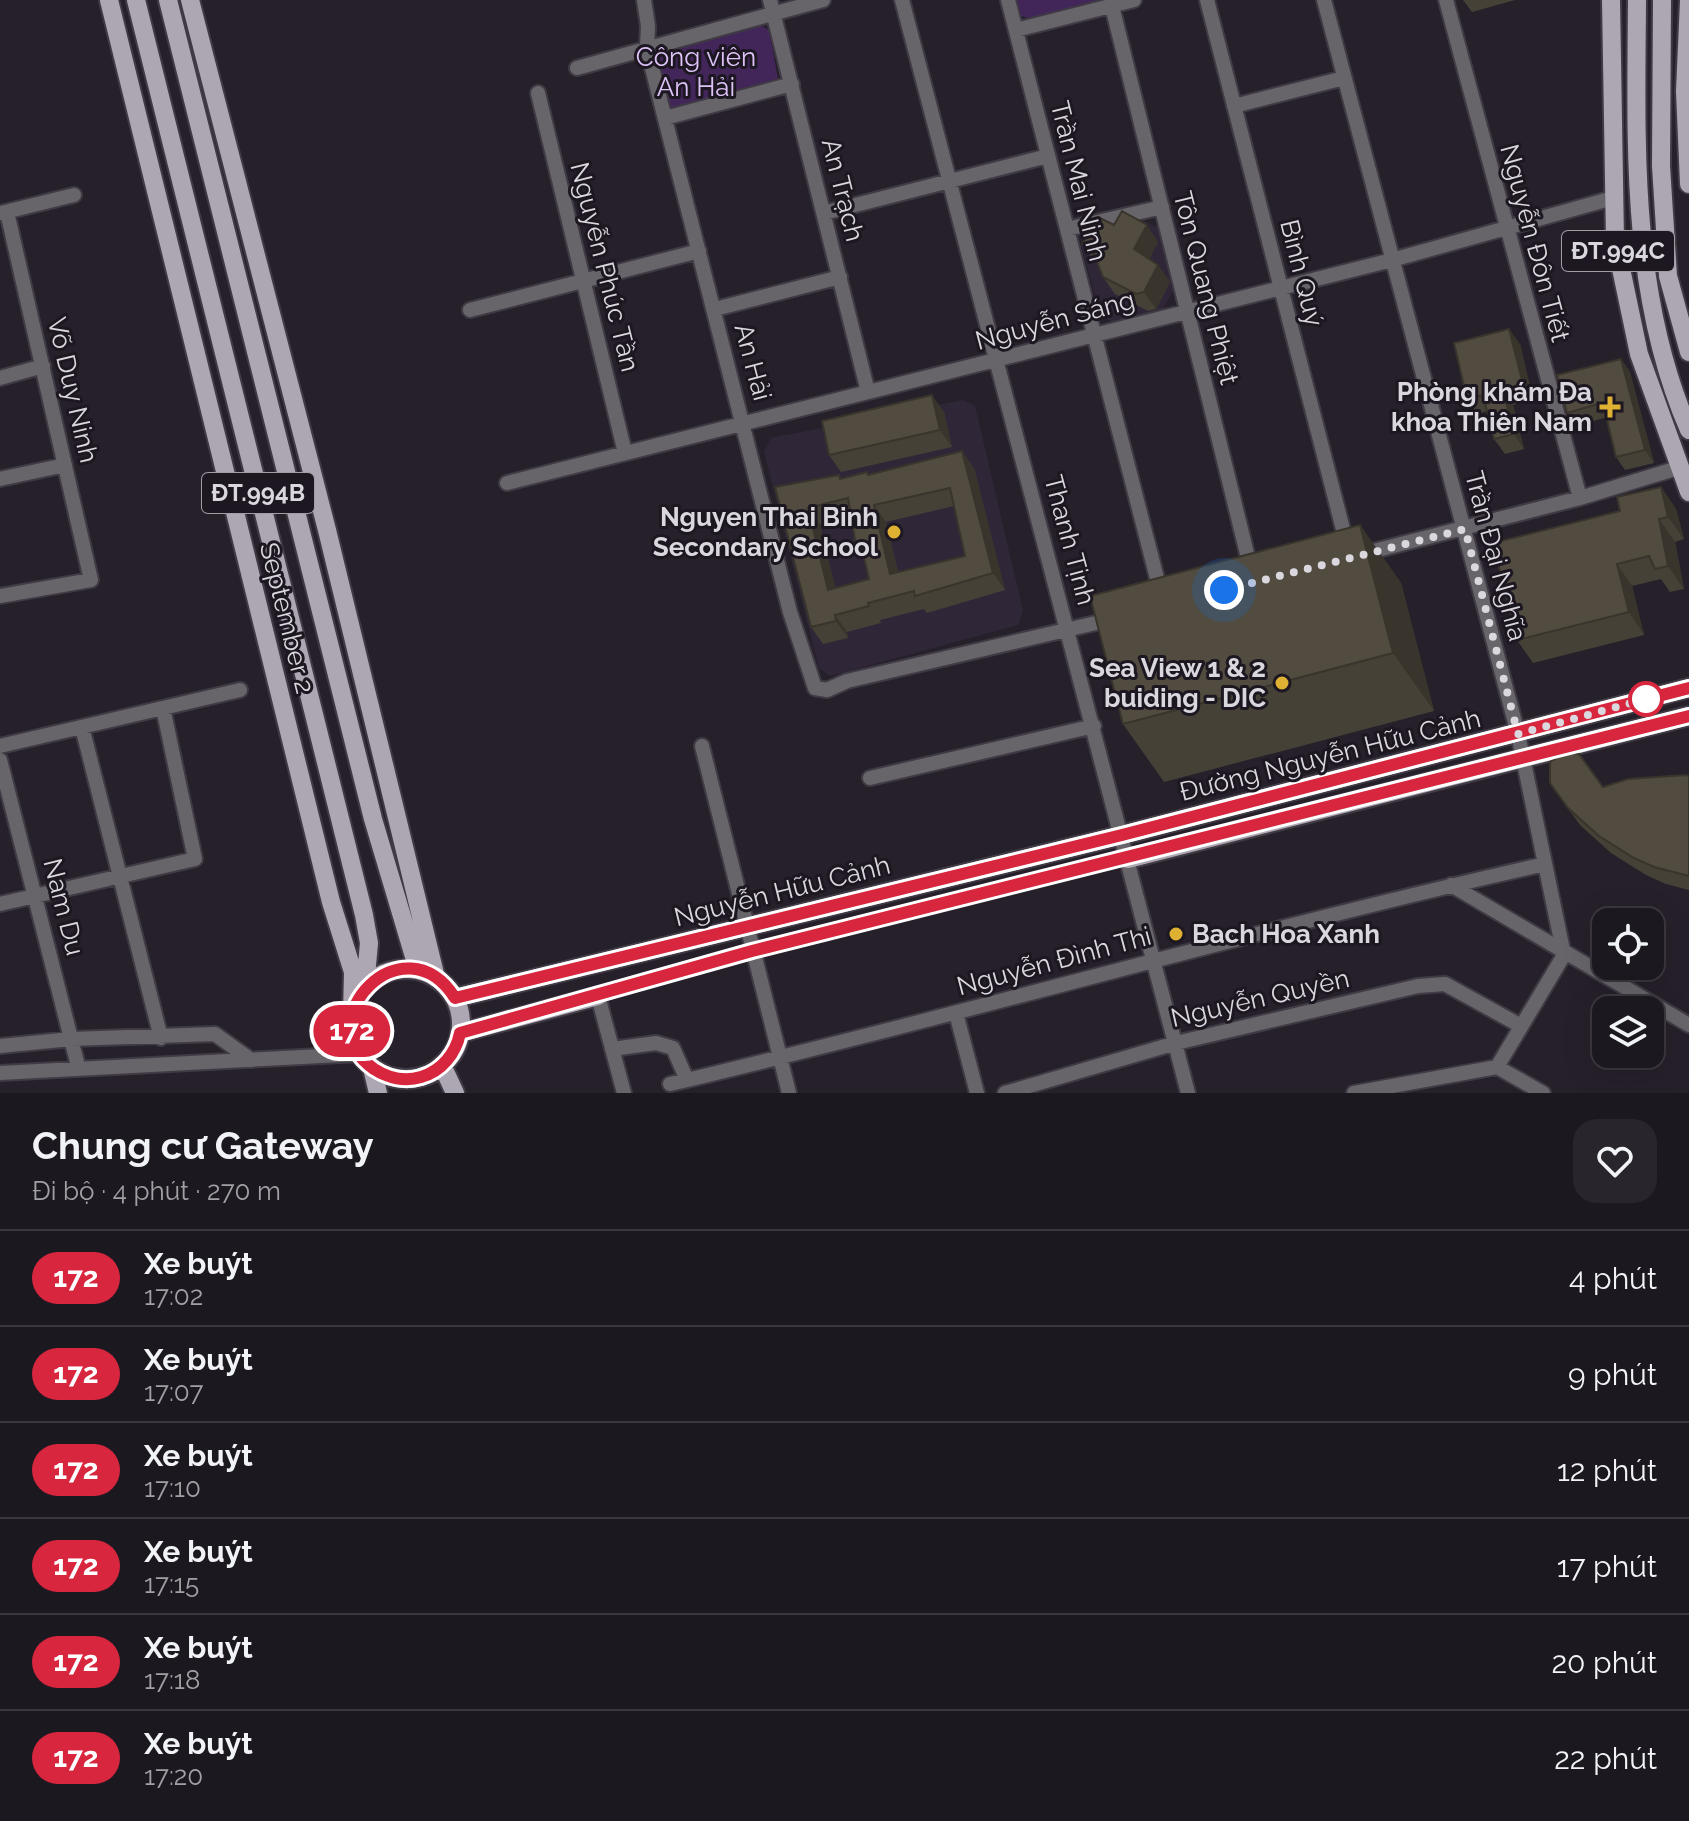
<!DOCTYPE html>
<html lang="vi">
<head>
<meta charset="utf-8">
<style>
	:root { --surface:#1c1820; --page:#29252d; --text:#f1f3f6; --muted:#a0a0a5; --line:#3a373e }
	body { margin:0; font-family:Raleway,sans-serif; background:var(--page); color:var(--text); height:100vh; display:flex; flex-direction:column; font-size:30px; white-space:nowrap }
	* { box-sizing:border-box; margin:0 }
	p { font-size:26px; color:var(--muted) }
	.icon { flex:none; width:44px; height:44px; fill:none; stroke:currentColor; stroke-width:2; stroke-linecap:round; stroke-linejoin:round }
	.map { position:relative; height:1093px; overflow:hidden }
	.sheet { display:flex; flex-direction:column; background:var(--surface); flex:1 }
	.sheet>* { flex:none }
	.badge { padding:0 16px; border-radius:26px; font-size:28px; line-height:52px }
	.fabs { position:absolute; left:1592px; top:908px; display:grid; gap:16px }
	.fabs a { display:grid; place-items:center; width:72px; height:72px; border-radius:16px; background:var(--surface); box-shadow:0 8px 32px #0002,0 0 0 2px var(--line); font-size:40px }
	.you { position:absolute; width:40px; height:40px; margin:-20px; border:6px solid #fff; border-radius:50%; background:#1a73e8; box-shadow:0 0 0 12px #1a73e833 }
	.map>.badge { position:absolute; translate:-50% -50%; box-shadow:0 0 0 4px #fff }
	.round { display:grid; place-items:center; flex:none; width:84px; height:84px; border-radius:24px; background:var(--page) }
	.summary { display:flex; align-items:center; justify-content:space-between; height:136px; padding:0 32px }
	h1 { font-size:38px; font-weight:700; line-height:60px }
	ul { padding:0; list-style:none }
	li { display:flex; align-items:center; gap:24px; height:96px; padding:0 32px; border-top:2px solid var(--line) }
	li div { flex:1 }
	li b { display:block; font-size:30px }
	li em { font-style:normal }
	li .badge { min-width:88px; font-weight:700; text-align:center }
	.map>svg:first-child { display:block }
</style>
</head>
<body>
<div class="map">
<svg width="1689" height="1093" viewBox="0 0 1689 1093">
	<rect width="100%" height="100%" fill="#26202b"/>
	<path fill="#2f2738" d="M 1144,221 L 1158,227 L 1173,291 L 1161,312 L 1112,322 L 1101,316 L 1081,245 L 1089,236 Z
		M 963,400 L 975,406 L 1023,611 L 1018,625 L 830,676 L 819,668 L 764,452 L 771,438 Z"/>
	<path fill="#422559" d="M 1017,0 L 1109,0 L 1033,19 L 1021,16 Z
		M 758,24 L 769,30 L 778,79 L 670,109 L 654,55 L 661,50 Z"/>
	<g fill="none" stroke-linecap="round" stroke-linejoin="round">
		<defs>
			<path id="minor" d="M 644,0 L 648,26 L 647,48 L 790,612 L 815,688 L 827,690 L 847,681 L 1113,619
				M 770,0 L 868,392
				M 902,0 L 1188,1093
				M 1008,0 L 1161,594
				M 1207,0 L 1347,545
				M 1324,0 L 1518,734 L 1564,955 L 1497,1067
				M 1446,0 L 1580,498
				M 1112,6 L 1251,570
				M 1016,30 L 1134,0
				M 577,68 L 823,0
				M 538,93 L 625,453
				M 1234,106 L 1344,78
				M 665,118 L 792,84
				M 1,213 L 74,195
				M 824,213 L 1048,156
				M 1067,229 L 1162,207
				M 715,309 L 840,277
				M 470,310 L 699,251
				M 0,378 L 43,366
				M 0,479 L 65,465
				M 507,483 L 1392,260 L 1613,198
				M 1362,554 L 1580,498 L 1678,468
				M 0,596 L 91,580 L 7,212
				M 82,727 L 161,1038
				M 0,746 L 240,690
				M 702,746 L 789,1093
				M 0,760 L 78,1066
				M 870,778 L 1094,726
				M 1451,885 L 1689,1025
				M 0,904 L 195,859 L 163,708
				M 598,996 L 624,1093
				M 956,1013 L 977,1093
				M 0,1046 L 71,1039 L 215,1034 L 251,1060
				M 612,1049 L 656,1043 L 673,1048 L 687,1080
				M 0,1073 L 360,1054
				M 670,1084 C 963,1015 1252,930 1545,864
				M 1005,1093 L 1176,1043 L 1418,986 L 1445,984 L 1521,1026
				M 1354,1093 L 1497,1067 L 1543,1093"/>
			<path id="major" d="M 109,0 L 331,902 L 353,972 L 352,1015
				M 136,0 L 364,915 L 369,943 L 365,987
				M 168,0 L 373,819 L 418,970
				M 190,0 L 327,530 L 436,978
				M 1611,0 L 1615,240 L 1639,354 L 1689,492
				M 1637,0 C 1636,145 1630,295 1689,430
				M 1662,0 L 1661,166 L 1668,276 L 1689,352
				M 1689,1 L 1685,91 L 1689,184
				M 1128,859 L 1689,716
				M351 1024a55 55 0 1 1 110 0a55 55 0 1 1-110 0Z
				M 455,998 L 1122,835 L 1689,688
				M 460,1033 L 598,996
				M 442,1065 L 455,1093
				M 372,1068 L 378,1093"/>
		</defs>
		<use href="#minor" stroke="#3f3a44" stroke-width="18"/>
		<use href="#major" stroke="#3f3a44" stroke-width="22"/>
		<use href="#minor" stroke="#67656a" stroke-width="14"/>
		<use href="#major" stroke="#ada7b3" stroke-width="18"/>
	</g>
	<path fill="#464136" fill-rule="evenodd" d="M 1463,0 L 1515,0 L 1472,12 Z
		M 1114,225 L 1158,242 L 1149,259 L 1158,265 L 1170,282 L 1156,309 L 1148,311 L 1115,294 L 1103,277 L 1098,264 L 1094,261 L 1082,244 Z
		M 1520,344 L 1533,399 L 1513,405 L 1524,449 L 1505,454 L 1494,439 L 1487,411 L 1478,414 L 1467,399 Z
		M 1621,359 L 1630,372 L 1654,463 L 1625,470 L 1616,457 L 1608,423 L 1604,418 L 1576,426 L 1567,413 Z
		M 944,412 L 952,447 L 841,472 L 829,455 Z
		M 974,468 L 1005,590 L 927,613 L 924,609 L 880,620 L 881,623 L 847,632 L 848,638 L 823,644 L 811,627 L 775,487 L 839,475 L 842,479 L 867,472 L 869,475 ZM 954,506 L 965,556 L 898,572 L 886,522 ZM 852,517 L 857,551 L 865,561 L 869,579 L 835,588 L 820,525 Z
		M 1661,487 L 1676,509 L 1684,539 L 1675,542 L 1684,589 L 1670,592 L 1661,579 L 1632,586 L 1644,635 L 1533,663 L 1517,640 L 1620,511 Z
		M 1360,525 L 1401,583 L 1434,711 L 1164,782 L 1123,724 Z
		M 1689,776 L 1689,890 L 1666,884 L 1646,875 L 1611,853 L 1580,825 L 1550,783 L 1603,787 Z"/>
	<path fill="#39352c" d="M 1147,225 L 1158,242 L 1146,266 L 1134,249 Z
		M 1158,265 L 1170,282 L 1156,309 L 1144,292 Z
		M 1509,329 L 1520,344 L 1533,399 L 1523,384 Z
		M 1621,359 L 1630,372 L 1654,463 L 1645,450 Z
		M 1503,390 L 1513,405 L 1524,449 L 1514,434 Z
		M 932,395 L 944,412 L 952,447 L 940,430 Z
		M 962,451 L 974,468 L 1005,590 L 993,573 Z
		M 1661,487 L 1676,509 L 1684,539 L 1668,517 Z
		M 874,505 L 886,522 L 902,591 L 890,574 Z
		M 808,508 L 820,525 L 840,607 L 828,590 Z
		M 1659,519 L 1675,542 L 1684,589 L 1668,566 Z
		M 1360,525 L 1401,583 L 1434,711 L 1393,653 Z
		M 1617,564 L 1632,586 L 1644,635 L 1629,612 Z
		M 835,615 L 847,632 L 848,638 L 836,621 Z"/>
	<path fill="#514c3f" stroke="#39352c" stroke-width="2" fill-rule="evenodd" d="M 1122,211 L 1147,225 L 1134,249 L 1158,265 L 1144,292 L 1136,294 L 1103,277 L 1093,251 L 1082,244 L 1098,217 L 1114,225 Z
		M 1509,329 L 1523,384 L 1503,390 L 1514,434 L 1494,439 L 1483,395 L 1467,399 L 1454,343 Z
		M 1621,359 L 1645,450 L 1616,457 L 1605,412 L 1601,413 L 1598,404 L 1567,413 L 1557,375 Z
		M 932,395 L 940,430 L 829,455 L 822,421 Z
		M 962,451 L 993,573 L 915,596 L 914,591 L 868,603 L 869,606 L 835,615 L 836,621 L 811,627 L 775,487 L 839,475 L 840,479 L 867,472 L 868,475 ZM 950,488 L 965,556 L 890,574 L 874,505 ZM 848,498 L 857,551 L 862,549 L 869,579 L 828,590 L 808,508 Z
		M 1661,487 L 1668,517 L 1659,519 L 1668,566 L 1655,569 L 1649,556 L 1617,564 L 1629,612 L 1517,640 L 1493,543 L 1620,511 L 1617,497 Z
		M 1360,525 L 1393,653 L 1123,724 L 1090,596 Z
		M 1567,752 L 1579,754 L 1603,787 L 1628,779 L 1685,775 L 1689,776 L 1689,876 L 1654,867 L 1634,858 L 1599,836 L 1568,808 L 1550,783 L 1550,762 Z"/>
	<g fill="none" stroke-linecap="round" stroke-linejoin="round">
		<defs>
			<path id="line" d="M 1689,688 L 1122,835 L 455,998 C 404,918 305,1021 374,1069 C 388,1078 405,1082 421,1077 C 442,1071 456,1053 460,1033 L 752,951 L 1689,716"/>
		</defs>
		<use href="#line" stroke="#fff" stroke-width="18"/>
		<use href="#line" stroke="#d7263d" stroke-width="12"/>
		<path stroke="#dad7de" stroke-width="8" stroke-dasharray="0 14.4" d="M 1224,590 L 1465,529 L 1518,734 L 1646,699"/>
	</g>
	<g fill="#deb133" stroke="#1c1721" stroke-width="3">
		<path d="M1606 395h8v8h8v8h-8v8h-8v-8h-8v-8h8z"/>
		<circle cx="894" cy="532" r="8"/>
		<circle cx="1282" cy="683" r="8"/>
		<circle cx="1176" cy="934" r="8"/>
	</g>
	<circle fill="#fff" stroke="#d7263d" stroke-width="4" cx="1646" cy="699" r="16"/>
	<g text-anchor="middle" stroke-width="6" stroke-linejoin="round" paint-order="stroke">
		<g fill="#1c1721" stroke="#a19da5" stroke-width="2">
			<rect x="1562" y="231" width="112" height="40" rx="6"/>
			<rect x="202" y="473" width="112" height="40" rx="6"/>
		</g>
		<g font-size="24" font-weight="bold" fill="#dad7de">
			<text x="1618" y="259">ĐT.994C</text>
			<text x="258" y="501">ĐT.994B</text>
		</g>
		<g font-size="26" fill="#dcc2f6" stroke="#1c1721">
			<text x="696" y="66">Công viên<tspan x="696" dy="30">An Hải</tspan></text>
		</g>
		<g font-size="26" fill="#dad7de" stroke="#1c1721">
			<text transform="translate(1079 181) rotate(76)" y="9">Trần Mai Ninh</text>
			<text transform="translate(843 190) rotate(76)" y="9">An Trạch</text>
			<text transform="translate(1535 243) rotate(75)" y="9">Nguyễn Đôn Tiết</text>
			<text transform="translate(605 267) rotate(76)" y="9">Nguyễn Phúc Tần</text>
			<text transform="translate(1302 273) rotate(76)" y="9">Bình Quý</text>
			<text transform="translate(1206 288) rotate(76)" y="9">Tôn Quang Phiệt</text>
			<text transform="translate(1055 320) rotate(-15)" y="9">Nguyễn Sáng</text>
			<text transform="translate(753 362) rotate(75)" y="9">An Hải</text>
			<text transform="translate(73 390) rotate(77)" y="9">Võ Duy Ninh</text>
			<text transform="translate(1070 540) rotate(75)" y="9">Thanh Tịnh</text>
			<text transform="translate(1496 556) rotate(75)" y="9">Trần Đại Nghĩa</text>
			<text transform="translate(287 618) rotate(76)" y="9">September 2</text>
			<text transform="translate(1330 755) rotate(-14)" y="9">Đường Nguyễn Hữu Cảnh</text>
			<text transform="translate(782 891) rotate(-14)" y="9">Nguyễn Hữu Cảnh</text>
			<text transform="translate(64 907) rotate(76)" y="9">Nam Du</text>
			<text transform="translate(1054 961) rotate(-15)" y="9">Nguyễn Đình Thi</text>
			<text transform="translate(1260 998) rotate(-13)" y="9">Nguyễn Quyền</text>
		</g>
		<g font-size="26" font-weight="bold" fill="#dad7de" stroke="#1c1721" text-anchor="end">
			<text x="1592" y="401">Phòng khám Đa<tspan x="1592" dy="30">khoa Thiên Nam</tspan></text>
			<text x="878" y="526">Nguyen Thai Binh<tspan x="878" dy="30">Secondary School</tspan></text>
			<text x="1266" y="677">Sea View 1 &amp; 2<tspan x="1266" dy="30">buiding - DIC</tspan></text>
			<text x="1192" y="943" text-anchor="start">Bach Hoa Xanh</text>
		</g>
	</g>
</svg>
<div class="fabs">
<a><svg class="icon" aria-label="locate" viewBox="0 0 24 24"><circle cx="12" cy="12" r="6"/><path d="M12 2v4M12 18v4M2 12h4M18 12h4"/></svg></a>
<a><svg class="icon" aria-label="layers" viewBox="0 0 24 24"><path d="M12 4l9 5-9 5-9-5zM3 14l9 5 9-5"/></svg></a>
</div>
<div class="you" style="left:1224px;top:590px"></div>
<b class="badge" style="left:352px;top:1031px;background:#d7263d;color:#fff">172</b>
</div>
<section class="sheet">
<div class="summary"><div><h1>Chung cư Gateway</h1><p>Đi bộ · 4 phút · 270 m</p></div><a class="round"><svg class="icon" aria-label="heart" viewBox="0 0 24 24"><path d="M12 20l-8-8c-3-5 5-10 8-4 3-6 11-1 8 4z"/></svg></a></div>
<ul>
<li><span class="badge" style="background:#d7263d;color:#fff">172</span><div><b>Xe buýt</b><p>17:02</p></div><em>4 phút</em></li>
<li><span class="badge" style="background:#d7263d;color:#fff">172</span><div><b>Xe buýt</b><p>17:07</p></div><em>9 phút</em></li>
<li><span class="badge" style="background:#d7263d;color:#fff">172</span><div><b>Xe buýt</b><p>17:10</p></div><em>12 phút</em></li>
<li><span class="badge" style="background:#d7263d;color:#fff">172</span><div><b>Xe buýt</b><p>17:15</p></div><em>17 phút</em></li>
<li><span class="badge" style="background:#d7263d;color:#fff">172</span><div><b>Xe buýt</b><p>17:18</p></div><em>20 phút</em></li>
<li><span class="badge" style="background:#d7263d;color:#fff">172</span><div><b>Xe buýt</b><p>17:20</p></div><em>22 phút</em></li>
</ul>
</section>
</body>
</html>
